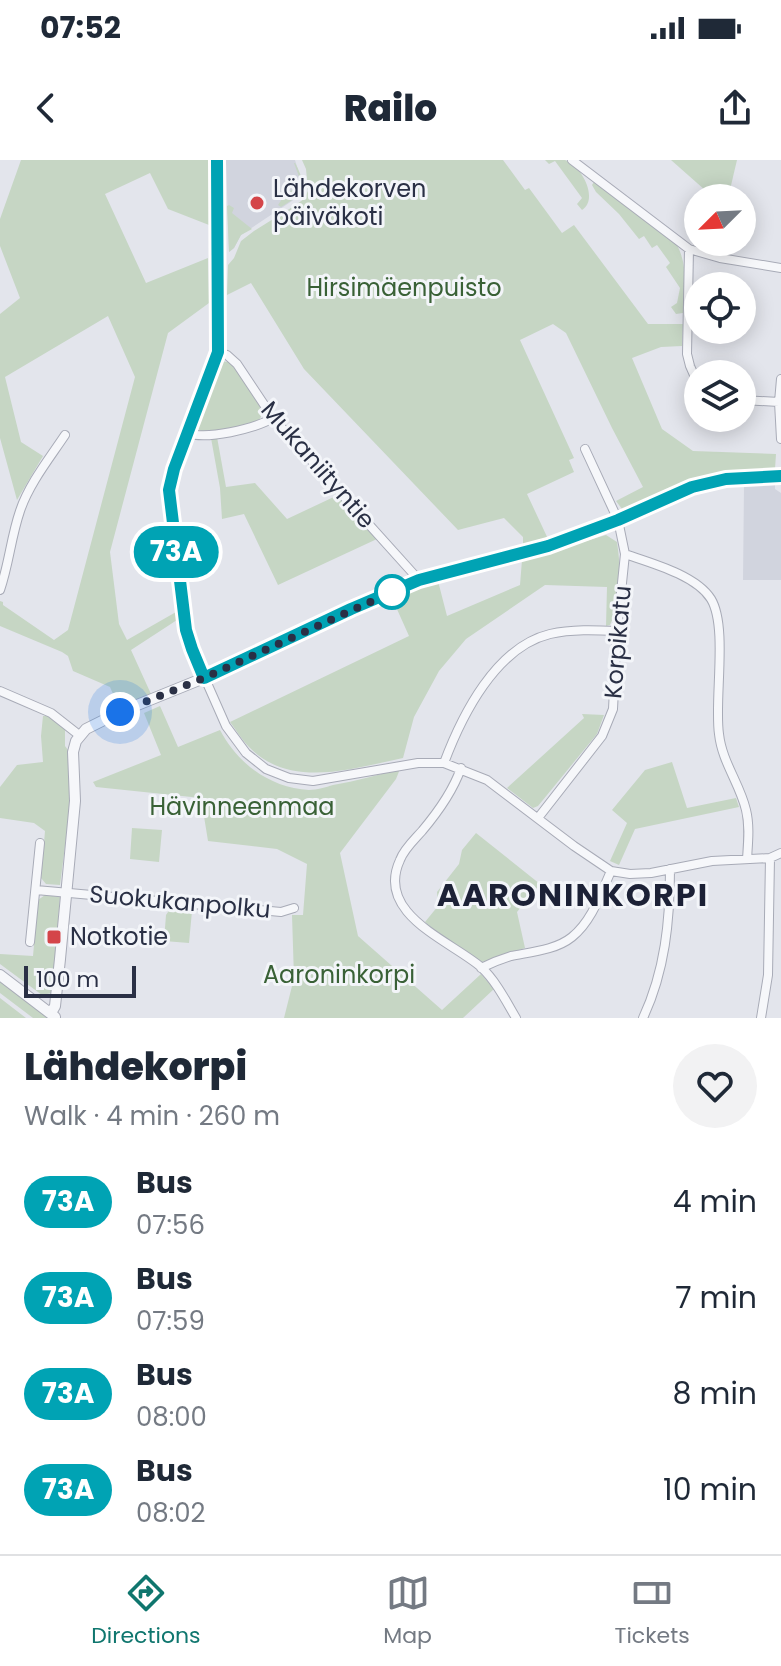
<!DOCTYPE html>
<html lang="en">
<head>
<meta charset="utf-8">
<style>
	:root { --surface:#fff; --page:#f2f2f3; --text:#1f2937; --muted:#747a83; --line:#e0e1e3; --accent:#0f766e }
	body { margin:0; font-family:Poppins,sans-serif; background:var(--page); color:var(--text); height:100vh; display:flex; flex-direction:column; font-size:30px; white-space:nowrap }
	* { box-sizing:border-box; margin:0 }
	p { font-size:26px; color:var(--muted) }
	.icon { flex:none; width:44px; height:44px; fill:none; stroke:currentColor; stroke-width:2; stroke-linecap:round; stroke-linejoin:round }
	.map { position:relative; height:858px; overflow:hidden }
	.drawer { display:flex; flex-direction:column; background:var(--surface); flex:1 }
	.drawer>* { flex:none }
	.badge { padding:0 16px; border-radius:26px; font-size:28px; line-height:52px }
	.needle { width:52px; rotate:246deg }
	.tools { position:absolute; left:684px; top:24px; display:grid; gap:16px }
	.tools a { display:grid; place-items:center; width:72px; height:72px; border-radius:50%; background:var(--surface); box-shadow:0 4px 20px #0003; font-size:40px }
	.scale { position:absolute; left:24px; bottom:20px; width:112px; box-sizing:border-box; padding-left:8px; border:4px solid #2a3045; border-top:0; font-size:22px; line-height:28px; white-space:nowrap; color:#2a3045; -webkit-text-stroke:6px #f3f5f9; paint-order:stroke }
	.you { position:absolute; width:40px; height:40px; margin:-20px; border:6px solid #fff; border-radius:50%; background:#1a73e8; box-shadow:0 0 0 12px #1a73e833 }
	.map>.badge { position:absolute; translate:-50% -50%; box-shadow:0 0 0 4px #fff }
	.round { display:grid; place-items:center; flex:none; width:84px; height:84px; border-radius:42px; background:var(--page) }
	.head { display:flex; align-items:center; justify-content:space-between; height:136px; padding:0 24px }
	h1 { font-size:38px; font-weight:800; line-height:60px }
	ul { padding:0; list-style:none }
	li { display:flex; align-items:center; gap:24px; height:96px; padding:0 24px }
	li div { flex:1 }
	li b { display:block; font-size:30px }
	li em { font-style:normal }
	li .badge { min-width:88px; font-weight:700; text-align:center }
	.status { display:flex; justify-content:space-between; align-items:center; height:56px; padding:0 40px; background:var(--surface); direction:ltr }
	.status svg { height:22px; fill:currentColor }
	header { display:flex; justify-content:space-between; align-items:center; height:104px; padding:0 24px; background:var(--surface); font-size:36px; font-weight:800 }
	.tab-bar { display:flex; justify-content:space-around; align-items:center; height:112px; border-top:2px solid var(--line); background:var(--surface); font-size:22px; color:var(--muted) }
	.tab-bar a { display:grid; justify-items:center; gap:4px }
	.tab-bar .on { color:var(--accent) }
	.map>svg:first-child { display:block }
</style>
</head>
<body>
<div class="status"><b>07:52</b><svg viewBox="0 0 49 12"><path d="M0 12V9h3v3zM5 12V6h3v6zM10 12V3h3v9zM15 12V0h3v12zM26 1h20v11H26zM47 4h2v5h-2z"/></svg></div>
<header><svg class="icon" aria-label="back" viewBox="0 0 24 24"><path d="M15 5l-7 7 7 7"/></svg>Railo<svg class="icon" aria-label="share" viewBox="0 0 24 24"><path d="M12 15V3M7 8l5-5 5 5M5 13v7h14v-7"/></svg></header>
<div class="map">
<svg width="781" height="858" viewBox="0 0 781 858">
	<rect width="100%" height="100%" fill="#e3e5ec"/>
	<path fill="#d1d4de" d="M 226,0 L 295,0 L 303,26 L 298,35 L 292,41 L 241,75 L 234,88 L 229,92 Z
		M 775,325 L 775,329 L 781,333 L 781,420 L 743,420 L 744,326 Z"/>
	<path fill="#c6d6c4" d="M 21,0 L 210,0 L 209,65 L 168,49 L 150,13 L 105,34 L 146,123 L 208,98 L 209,143 L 168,173 L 110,392 L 119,464 L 127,480 L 176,452 L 177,460 L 131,490 L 151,534 L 119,548 L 110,527 L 73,511 L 68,496 L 62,492 L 0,466 L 0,441 L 3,442 L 3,445 L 54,480 L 68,470 L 135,217 L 108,156 L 5,217 L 21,282 L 43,296 L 17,340 L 0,278 L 0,154 L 20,138 L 0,86 L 0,59 Z
		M 302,0 L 503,0 L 525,30 L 529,28 L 562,73 L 574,65 L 648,164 L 683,164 L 682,186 L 661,187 L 632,198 L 662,269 L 693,291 L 776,294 L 775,309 L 770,312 L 711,316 L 677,326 L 626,350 L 622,349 L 616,341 L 643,327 L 612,268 L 566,173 L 553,164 L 520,180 L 574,298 L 569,300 L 574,312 L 527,334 L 549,381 L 523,388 L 523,377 L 504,358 L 458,370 L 304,209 L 251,123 L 227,135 L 228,105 L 234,98 L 241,81 L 254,71 L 294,46 L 304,39 L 308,31 L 306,9 Z
		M 545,0 C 550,0 560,0 565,0 C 582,6 599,39 582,50 L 577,44 L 582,38 L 555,1 L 549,4 Z
		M 671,0 L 737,0 L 728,38 L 714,38 Z
		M 294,3 L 295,3 C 308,26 303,34 281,47 L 278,45 L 282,39 L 301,22 Z
		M 594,22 L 675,82 C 688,101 686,131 683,153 L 676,154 L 671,147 L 677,143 L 680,128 L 666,107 L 670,103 L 657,85 L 652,88 L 644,76 L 639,79 L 619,54 L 596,32 L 592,25 Z
		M 229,45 L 234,48 L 232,53 L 252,69 L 241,75 L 234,88 L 229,92 L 227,46 Z
		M 220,201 L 228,202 L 233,206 C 240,216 261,241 261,252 C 262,259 259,259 255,263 L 204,273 L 198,269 L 196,259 L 217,204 Z
		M 217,277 L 226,327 L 255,323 L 287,359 L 338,335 L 377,379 L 278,425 L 244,354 L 222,359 L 220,328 L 211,278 Z
		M 606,375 L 617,382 C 621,409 622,440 610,465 L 606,466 L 607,427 L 545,425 L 466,479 L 439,511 L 414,557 L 403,598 C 353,608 291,630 249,587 C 242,580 236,570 230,562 L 409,476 L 392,438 L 428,423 L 438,421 L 447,456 L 520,425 L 522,400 Z
		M 160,546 L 178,587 L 220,570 C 238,604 270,628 309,630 C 317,630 326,627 333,625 C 356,621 378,615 400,609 L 396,619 L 340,693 L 358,776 L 442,850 L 481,814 L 494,829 L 463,858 L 284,858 L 294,818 L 292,755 L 303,755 L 307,704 L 277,689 L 208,681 L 201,638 L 96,627 L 93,622 L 161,595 L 144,553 Z
		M 582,554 L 604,555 L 597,574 L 538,646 L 533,648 L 507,628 L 584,558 Z
		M 43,556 L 48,556 L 65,567 L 65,586 L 68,590 L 70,647 L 60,725 L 46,724 L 41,718 L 45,671 L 34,663 L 0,658 L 0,627 L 17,605 L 43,602 L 41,576 Z
		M 672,602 L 687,648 L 736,638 L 739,647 L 635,669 L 619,705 L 610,701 L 627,663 L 612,650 L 645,610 Z
		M 132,668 L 162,670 L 159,702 L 130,699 Z
		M 476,673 L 540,724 L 517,752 L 525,788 L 479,803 L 445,779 L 425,762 L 438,746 L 437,732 L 459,704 L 462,690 Z
		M 45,735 L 60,737 L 52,833 L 42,835 L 0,804 L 0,794 L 33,796 L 38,740 Z
		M 170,749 L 192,751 L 189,783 L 164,781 L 166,755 Z
		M 0,820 L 48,858 L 33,858 L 0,833 Z
		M 0,838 L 26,858 L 0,858 Z"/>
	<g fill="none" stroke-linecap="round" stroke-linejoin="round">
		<defs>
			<path id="minor" d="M 217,0 L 218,192 L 174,309 L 169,330 L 186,470 L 192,489 L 226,566 L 246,593 L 266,609 L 289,618 L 313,621 L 418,603 L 444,603 L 487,620 L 574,686 L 611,711 L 630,714 L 651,713 L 712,701 L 770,698 L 781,693
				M 572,0 L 689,89 L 720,98 L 781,108
				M 689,89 L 687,194 L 690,206 L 698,224
				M 218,192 L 227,195 L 237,204 L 273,258 L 419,420
				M 781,219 L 779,242 L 781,279
				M 742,240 L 779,242
				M 187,273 C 207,280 254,269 273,258
				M 625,394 C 651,403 696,415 711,439 C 728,467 714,540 719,574 C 722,602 740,624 746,650 C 750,666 748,683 747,699
				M 0,430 C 9,404 11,377 20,351 C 29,324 49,299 65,275
				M 0,531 L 51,553 L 79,575
				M 444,603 C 462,555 496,487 550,474 C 572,469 595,470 617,471
				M 461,608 C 453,631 438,652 422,671 C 414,680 404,689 400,700 C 375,754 449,780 481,807 C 496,821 506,841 516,858
				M 538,658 L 602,576 L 613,549 L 617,471 L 625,394 L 618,360 L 585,289
				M 36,730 L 281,752 L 294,748
				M 30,782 L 40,683
				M 481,808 C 491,803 501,799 511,796 C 531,792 556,790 572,777 C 592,761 601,733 611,711
				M 643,858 C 665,811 670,761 670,709
				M 761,858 L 768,815 L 770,698"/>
			<path id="tertiary" d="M 0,815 L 55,857
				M 51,853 L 55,846 L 60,799 L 75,641 L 73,592 L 76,581 L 86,569 L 120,552 L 204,518 L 351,449 L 419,420 L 548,386 L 618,360 L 692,327 L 726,319 L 781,316"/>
		</defs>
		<use href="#minor" stroke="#a8abb7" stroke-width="10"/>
		<use href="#tertiary" stroke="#a8abb7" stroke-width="12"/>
		<use href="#minor" stroke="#f6f7fa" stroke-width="8"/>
		<use href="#tertiary" stroke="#f6f7fa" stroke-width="10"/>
	</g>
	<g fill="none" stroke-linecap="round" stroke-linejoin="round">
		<defs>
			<path id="line" d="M 217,0 L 218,192 L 174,309 L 169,330 L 186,470 L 192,489 L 204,518 L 351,449 L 419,420 L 548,386 L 618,360 L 692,327 L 726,319 L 781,316"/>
		</defs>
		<use href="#line" stroke="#fff" stroke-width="18"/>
		<use href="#line" stroke="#00a3b4" stroke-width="12"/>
		<path stroke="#2a3045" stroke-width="8" stroke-dasharray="0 14.4" d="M 120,552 L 204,518 L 392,432"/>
	</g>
	<g fill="#d44549" stroke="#f3f5f9" stroke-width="3">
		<circle cx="257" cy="43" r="8"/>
		<rect x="46" y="769" width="16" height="16" rx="4"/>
	</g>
	<circle fill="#fff" stroke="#00a3b4" stroke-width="4" cx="392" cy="432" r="16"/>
	<g text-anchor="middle" stroke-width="6" stroke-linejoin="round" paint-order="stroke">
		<g font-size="24" fill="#2a3045" stroke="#f3f5f9" text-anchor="start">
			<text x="273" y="37">Lähdekorven<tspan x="273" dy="28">päiväkoti</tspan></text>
			<text x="70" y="785">Notkotie</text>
		</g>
		<g font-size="24" fill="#396136" stroke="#f3f5f9">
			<text x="404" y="136">Hirsimäenpuisto</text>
			<text x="242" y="655">Hävinneenmaa</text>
			<text x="339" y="823">Aaroninkorpi</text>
		</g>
		<g font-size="24" fill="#2a3045" stroke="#f3f5f9">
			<text transform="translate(318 305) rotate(49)" y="8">Mukaniityntie</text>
			<text transform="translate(618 482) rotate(-85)" y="8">Korpikatu</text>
			<text transform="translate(180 742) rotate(5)" y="8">Suokukanpolku</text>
		</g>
		<g font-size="32" font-weight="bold" letter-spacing="2" fill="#1c2136" stroke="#f3f5f9">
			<text x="573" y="746">AARONINKORPI</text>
		</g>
	</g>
</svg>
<div class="tools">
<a><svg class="needle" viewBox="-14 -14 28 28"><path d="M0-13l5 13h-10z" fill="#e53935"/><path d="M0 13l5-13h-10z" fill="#747a83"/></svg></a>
<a><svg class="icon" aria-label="locate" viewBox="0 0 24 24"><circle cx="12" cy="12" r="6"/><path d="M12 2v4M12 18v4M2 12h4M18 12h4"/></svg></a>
<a><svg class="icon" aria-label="layers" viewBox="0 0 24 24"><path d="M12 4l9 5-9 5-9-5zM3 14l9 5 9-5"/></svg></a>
</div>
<div class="scale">100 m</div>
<div class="you" style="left:120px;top:552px"></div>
<b class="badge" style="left:176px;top:392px;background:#00a3b4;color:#fff">73A</b>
</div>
<section class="drawer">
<div class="head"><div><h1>Lähdekorpi</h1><p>Walk · 4 min · 260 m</p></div><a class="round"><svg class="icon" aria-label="heart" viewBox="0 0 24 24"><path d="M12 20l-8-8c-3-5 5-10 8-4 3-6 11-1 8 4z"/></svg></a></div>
<ul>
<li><span class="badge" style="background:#00a3b4;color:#fff">73A</span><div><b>Bus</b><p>07:56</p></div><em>4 min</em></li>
<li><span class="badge" style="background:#00a3b4;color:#fff">73A</span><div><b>Bus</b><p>07:59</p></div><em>7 min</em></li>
<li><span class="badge" style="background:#00a3b4;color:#fff">73A</span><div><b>Bus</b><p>08:00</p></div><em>8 min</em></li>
<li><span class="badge" style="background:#00a3b4;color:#fff">73A</span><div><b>Bus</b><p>08:02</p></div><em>10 min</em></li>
</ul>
</section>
<nav class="tab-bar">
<a class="on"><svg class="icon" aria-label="directions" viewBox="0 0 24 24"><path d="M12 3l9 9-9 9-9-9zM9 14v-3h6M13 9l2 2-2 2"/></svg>Directions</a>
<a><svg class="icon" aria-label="map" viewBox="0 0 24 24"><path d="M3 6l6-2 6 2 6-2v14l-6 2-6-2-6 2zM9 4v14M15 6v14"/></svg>Map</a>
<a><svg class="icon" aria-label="tickets" viewBox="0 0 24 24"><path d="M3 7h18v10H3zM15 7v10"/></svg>Tickets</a>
</nav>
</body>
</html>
